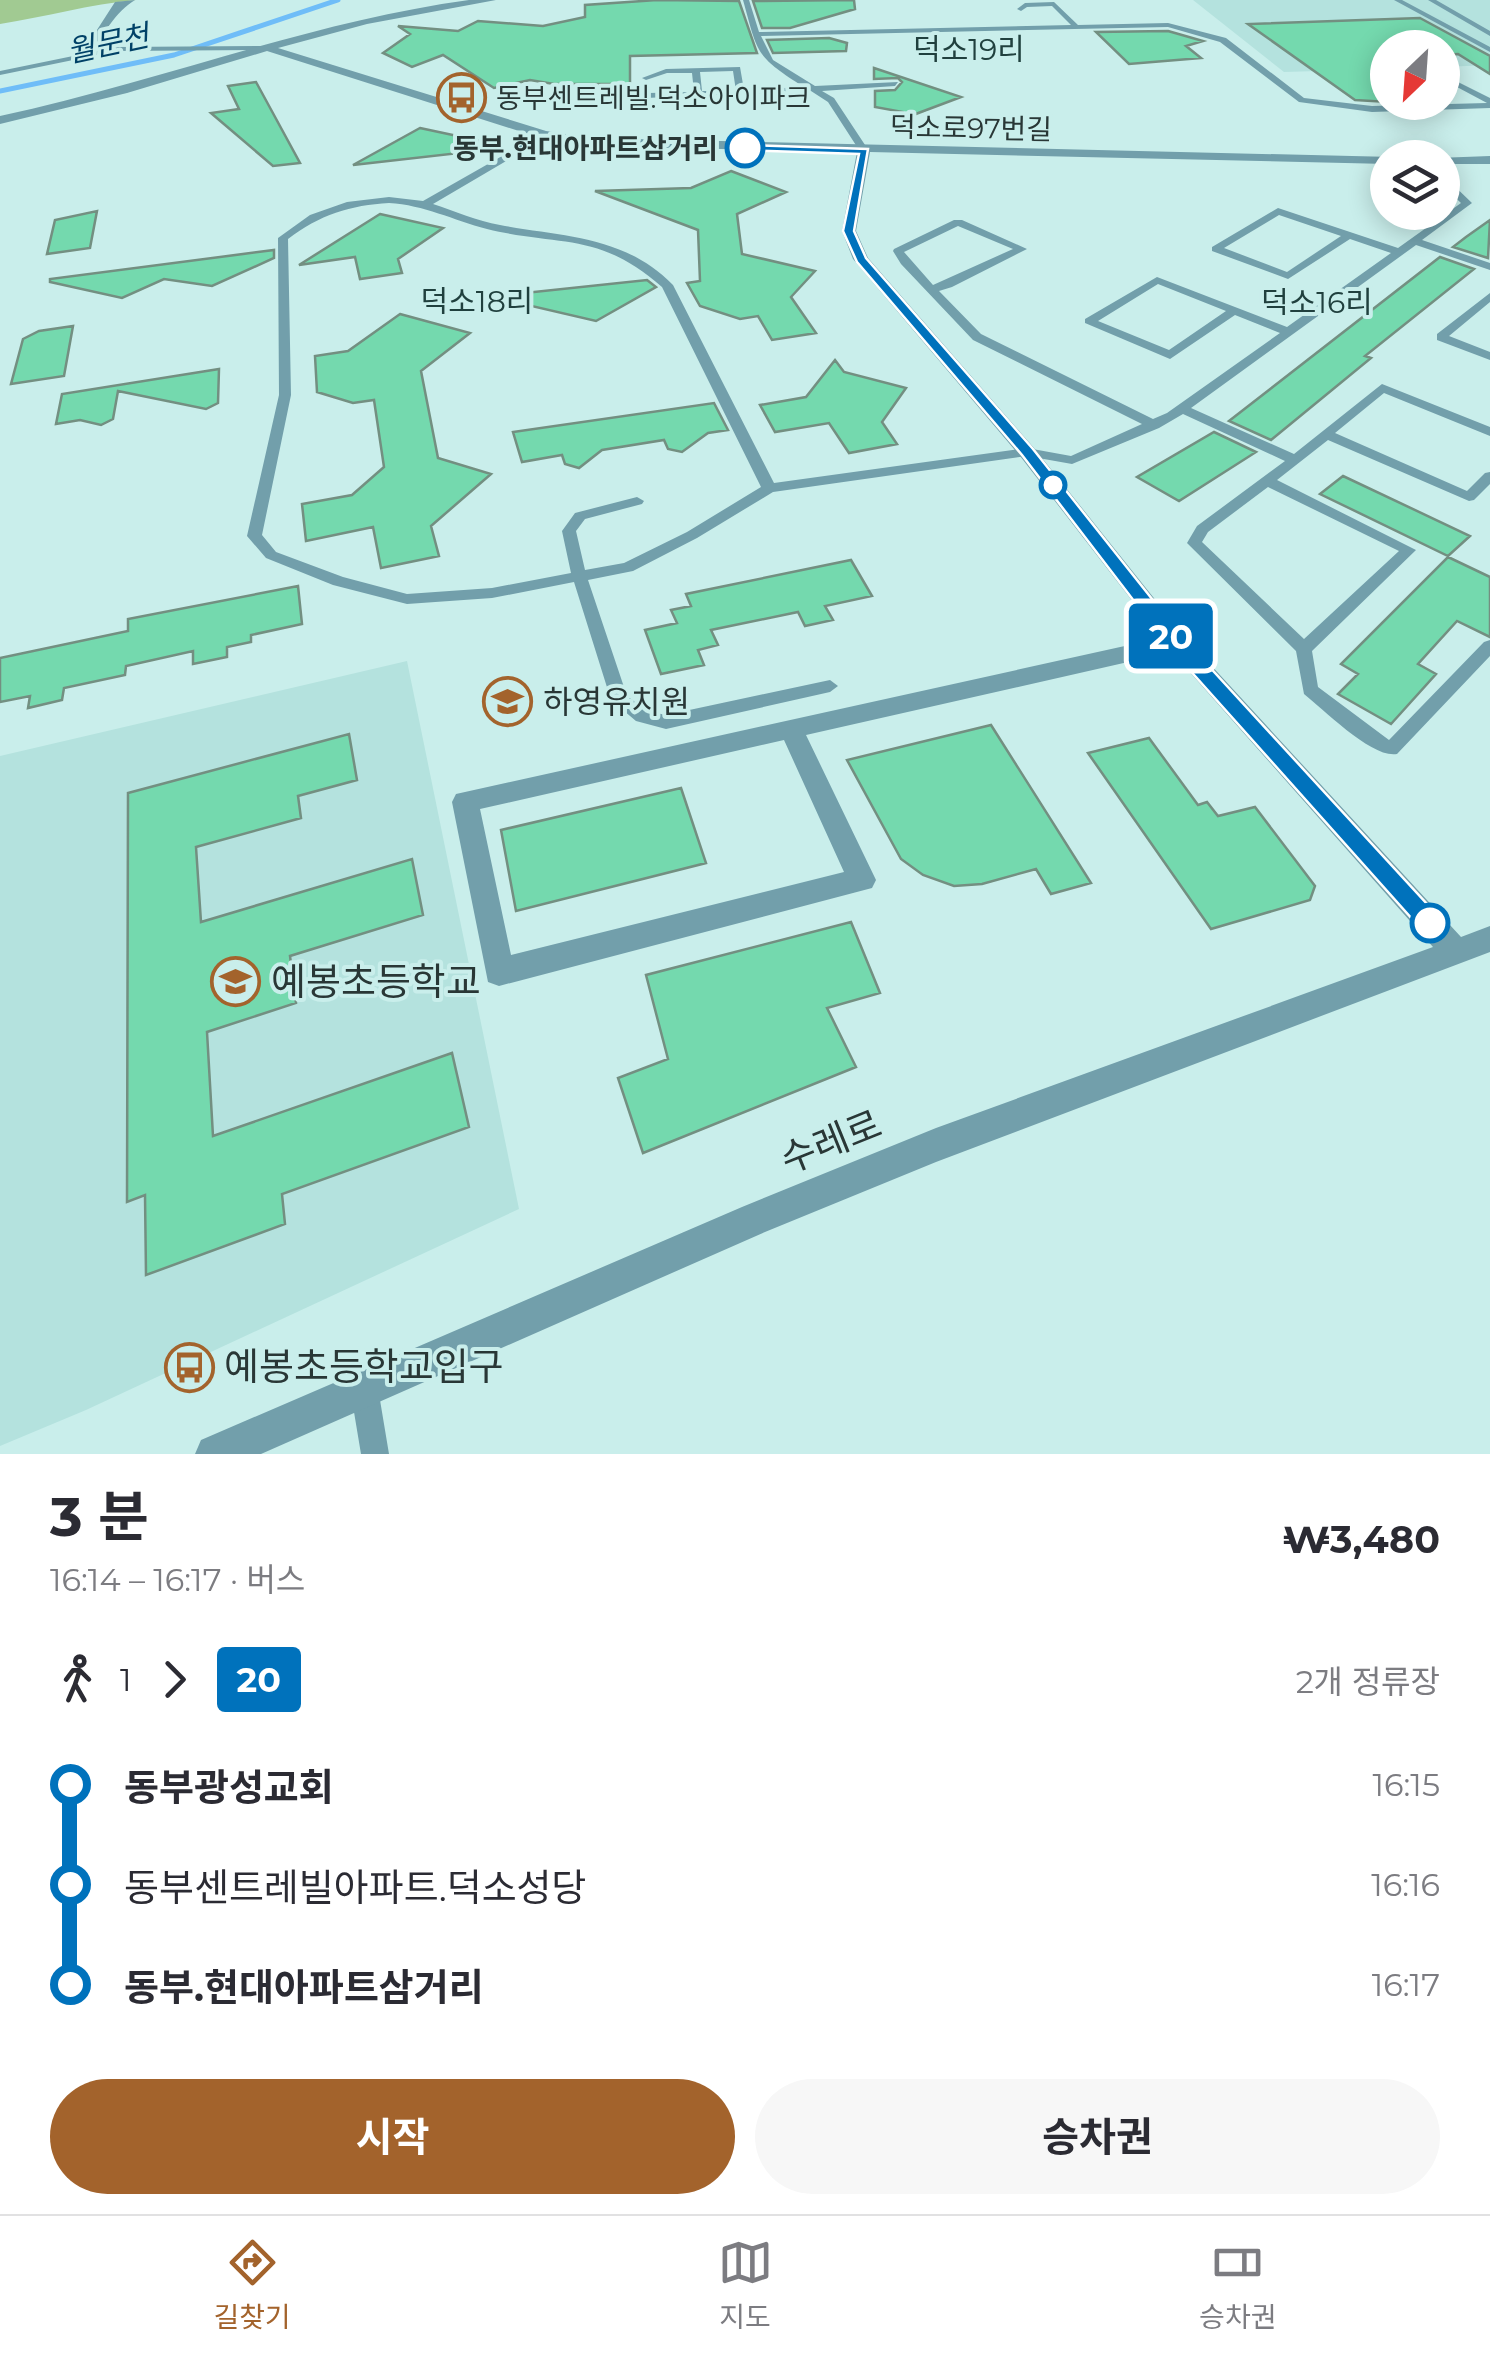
<!DOCTYPE html>
<html lang="ko">
<head>
<meta charset="utf-8">
<style>
	:root { --surface:#fff; --page:#f7f7f7; --text:#2b2b33; --muted:#7c7c81; --line:#e1e1e2; --accent:#a3632c }
	body { margin:0; font-family:Montserrat,"Noto Sans KR",sans-serif; background:var(--page); color:var(--text); height:100vh; display:flex; flex-direction:column; font-size:38px; white-space:nowrap }
	* { box-sizing:border-box; margin:0 }
	p { font-size:32px; color:var(--muted) }
	.icon { flex:none; width:55px; height:55px; fill:none; stroke:currentColor; stroke-width:2; stroke-linecap:round; stroke-linejoin:round }
	.map { position:relative; height:1454px; overflow:hidden }
	.sheet { display:flex; flex-direction:column; background:var(--surface); flex:1 }
	.sheet>* { flex:none }
	.badge { padding:0 20px; border-radius:8px; font-size:35px; line-height:65px }
	.needle { width:65px; rotate:205deg }
	.tools { position:absolute; left:1370px; top:30px; display:grid; gap:20px }
	.tools a { display:grid; place-items:center; width:90px; height:90px; border-radius:50%; background:var(--surface); box-shadow:0 5px 25px #0003; font-size:50px }
	.map>.badge { position:absolute; translate:-50% -50%; box-shadow:0 0 0 5px #fff }
	.legs { display:flex; align-items:center; gap:15px; height:110px; padding:0 50px; font-size:32px }
	.legs p { margin-inline-start:auto }
	.summary { display:flex; align-items:center; justify-content:space-between; height:170px; padding:0 50px }
	h1 { font-size:55px; font-weight:700; line-height:75px }
	.action { display:flex; gap:20px; margin-top:auto; padding:20px 50px }
	.action a { flex:1; height:115px; border-radius:60px; background:var(--accent); color:#fff; font-size:40px; font-weight:700; line-height:115px; text-align:center }
	.action a+a { background:var(--page); color:var(--text) }
	ul { padding:0 50px; list-style:none }
	li { display:flex; align-items:center; gap:35px; height:100px; font-size:38px }
	li i { display:grid; place-items:center; width:15px; height:100%; margin:0 12px; background:currentColor }
	li i::after { content:''; width:25px; height:25px; margin:-12px; border:8px solid; border-radius:50%; background:var(--surface) }
	li p { margin-inline-start:auto }
	li:first-child i { background:linear-gradient(#0000 50%,currentColor 0) }
	li:last-child i { background:linear-gradient(currentColor 50%,#0000 0) }
	.tabs { display:flex; justify-content:space-around; align-items:center; height:140px; border-top:2px solid var(--line); background:var(--surface); font-size:28px; color:var(--muted) }
	.tabs a { display:grid; justify-items:center; gap:5px }
	.tabs .active { color:var(--accent) }
	.map>svg:first-child { display:block }
</style>
</head>
<body>
<div class="map">
<svg width="1490" height="1454" viewBox="0 0 1490 1454">
	<rect width="100%" height="100%" fill="#c9eeeb"/>
	<path fill="#b4e2de" d="M 1193,0 L 1490,0 L 1490,65 L 1443,67 L 1442,48 L 1388,48 L 1387,69 L 1284,72 Z
		M 407,661 L 519,1209 L 86,1410 L 0,1446 L 0,756 Z"/>
	<path fill="#a1ca92" d="M 0,0 L 136,0 C 89,4 46,17 0,24 Z"/>
	<g fill="none" stroke-linecap="round" stroke-linejoin="round">
		<path stroke="#6fbdf8" stroke-width="5" d="M 0,91 L 174,55 L 338,0"/>
	</g>
	<path fill="#74d9ae" stroke="#738f81" stroke-width="2.5" d="M 657,0 L 739,1 L 757,53 L 630,56 L 630,84 L 554,84 L 530,80 L 494,88 L 443,55 L 412,67 L 383,53 L 410,34 L 398,26 L 458,31 L 478,21 L 543,26 L 585,17 L 585,5 Z
		M 854,0 L 855,9 L 790,28 L 762,28 L 753,1 Z
		M 1420,18 L 1490,56 L 1490,74 L 1458,54 L 1442,55 L 1442,48 L 1388,48 L 1388,102 L 1355,100 L 1248,24 Z
		M 1168,31 L 1203,41 L 1186,46 L 1201,58 L 1129,64 L 1096,32 Z
		M 829,38 L 847,43 L 846,51 L 773,53 L 767,40 Z
		M 874,68 L 961,97 L 905,118 L 903,112 L 875,107 L 875,91 L 895,90 L 902,82 L 898,78 L 874,79 Z
		M 256,82 L 262,93 L 300,163 L 273,166 L 211,113 L 239,109 L 228,86 Z
		M 420,128 L 495,144 L 495,149 L 353,165 Z
		M 731,171 L 786,192 L 737,214 L 742,254 L 815,271 L 791,297 L 816,333 L 772,340 L 758,316 L 740,319 L 700,306 L 687,283 L 700,281 L 698,230 L 595,191 L 691,188 Z
		M 97,211 L 90,248 L 47,254 L 55,220 Z
		M 380,214 L 443,228 L 398,259 L 402,273 L 360,279 L 355,257 L 299,265 Z
		M 1490,220 L 1488,258 L 1453,247 L 1466,237 Z
		M 274,250 L 274,258 L 212,286 L 164,279 L 122,298 L 50,282 L 50,279 Z
		M 1440,257 L 1474,269 L 1365,356 L 1371,358 L 1271,440 L 1229,421 Z
		M 647,280 L 656,287 L 596,321 L 506,300 L 506,295 Z
		M 400,314 L 470,333 L 421,371 L 438,458 L 491,474 L 431,526 L 439,556 L 381,568 L 373,527 L 306,541 L 302,504 L 352,495 L 384,467 L 374,400 L 353,403 L 317,392 L 315,356 L 348,351 Z
		M 73,326 L 64,376 L 11,384 L 23,339 L 39,331 Z
		M 835,360 L 844,372 L 906,388 L 882,422 L 897,444 L 849,453 L 829,423 L 775,432 L 760,405 L 806,397 Z
		M 219,369 L 218,403 L 206,409 L 118,391 L 113,419 L 101,425 L 80,420 L 56,424 L 62,394 Z
		M 714,403 L 728,430 L 708,433 L 682,452 L 668,449 L 664,440 L 602,450 L 579,468 L 565,464 L 562,455 L 522,462 L 513,432 Z
		M 1214,432 L 1256,452 L 1179,501 L 1137,477 Z
		M 1343,476 L 1470,536 L 1448,556 L 1320,494 Z
		M 1448,557 L 1490,577 L 1490,637 L 1457,621 L 1418,664 L 1436,674 L 1391,724 L 1338,694 L 1358,674 L 1341,664 Z
		M 851,560 L 872,596 L 825,606 L 833,620 L 805,626 L 798,612 L 711,630 L 718,645 L 698,650 L 704,665 L 661,674 L 645,630 L 677,623 L 671,610 L 691,606 L 686,594 Z
		M 298,586 L 302,624 L 251,635 L 251,642 L 227,647 L 227,657 L 193,664 L 193,651 L 126,666 L 125,675 L 64,688 L 62,700 L 28,708 L 30,696 L 0,702 L 0,658 L 128,631 L 128,619 Z
		M 991,725 L 1091,883 L 1051,894 L 1036,869 L 982,884 L 954,886 L 923,875 L 901,859 L 847,760 Z
		M 349,734 L 357,780 L 298,796 L 301,818 L 196,847 L 201,922 L 412,859 L 423,915 L 290,956 L 296,1003 L 207,1032 L 213,1136 L 452,1053 L 469,1127 L 282,1194 L 285,1224 L 146,1275 L 145,1195 L 127,1202 L 128,793 Z
		M 1149,738 L 1198,805 L 1207,802 L 1218,816 L 1255,807 L 1315,886 L 1310,900 L 1211,929 L 1088,753 Z
		M 681,788 L 706,863 L 516,911 L 501,830 Z
		M 851,922 L 880,993 L 827,1008 L 856,1067 L 643,1153 L 618,1078 L 668,1059 L 646,975 Z"/>
	<g fill="none" stroke-linecap="round" stroke-linejoin="round">
		<path fill="#729fab" fill-rule="evenodd" d="M 743,0 L 749,0 L 759,32 L 1071,25 L 1052,6 L 1027,7 L 1021,11 L 1017,9 L 1025,3 L 1054,2 L 1078,25 L 1168,23 L 1226,38 L 1304,98 L 1372,106 L 1487,103 L 1442,79 L 1442,74 L 1490,98 L 1490,108 L 1372,112 L 1299,102 L 1220,42 L 1168,27 L 761,36 L 773,60 L 815,86 L 898,82 L 895,86 L 822,91 L 834,98 L 869,151 L 864,154 L 861,153 L 828,102 L 811,91 L 645,98 L 648,93 L 694,92 L 692,73 L 667,73 L 646,80 L 642,78 L 666,69 L 740,67 L 744,90 L 804,87 C 755,56 758,54 743,0 ZM 733,71 L 736,91 L 702,91 L 700,72 Z
			M 1394,0 L 1402,0 L 1490,47 L 1490,52 Z
			M 1428,0 L 1436,0 L 1490,31 L 1490,36 Z
			M 267,46 L 270,50 L 117,51 L 0,75 L 0,71 L 117,47 Z
			M 544,132 L 547,137 L 433,204 C 455,211 477,221 500,225 C 563,237 624,235 673,285 L 774,483 L 1027,448 L 1071,456 L 1142,424 L 973,340 L 901,264 L 893,251 L 894,249 L 954,220 L 962,220 L 1027,249 L 952,287 L 939,291 L 981,334 L 1153,419 L 1167,413 L 1280,333 L 1235,315 L 1170,359 L 1085,323 L 1085,319 L 1157,277 L 1287,327 L 1391,253 L 1350,239 L 1288,279 L 1212,251 L 1212,247 L 1278,208 L 1398,248 L 1461,203 L 1442,185 L 1442,176 L 1445,177 L 1472,203 L 1422,240 L 1490,263 L 1490,270 L 1416,245 L 1191,408 L 1294,454 L 1382,384 L 1490,427 L 1490,436 L 1384,393 L 1335,433 L 1467,491 L 1485,473 L 1490,472 L 1490,484 L 1474,500 L 1469,501 L 1328,440 L 1277,480 L 1416,550 L 1312,651 L 1318,687 L 1389,740 L 1484,642 L 1490,640 L 1490,656 L 1397,754 C 1373,759 1324,710 1304,694 L 1296,651 L 1187,543 L 1197,526 L 1285,461 L 1183,414 L 1159,428 L 1072,464 L 1027,456 L 773,492 L 697,538 L 633,571 L 588,580 L 627,696 L 647,711 L 666,715 L 830,680 L 838,686 L 830,692 L 666,729 L 636,721 L 611,700 L 574,582 L 492,598 L 407,604 L 333,585 L 266,558 L 247,536 L 279,395 L 278,238 L 310,215 L 347,202 L 389,197 L 423,201 ZM 389,203 C 424,205 453,220 487,229 C 562,247 598,231 662,287 L 761,487 L 687,532 L 624,563 L 585,570 L 576,531 L 585,519 L 642,504 L 644,501 L 637,497 L 575,513 L 562,531 L 571,573 L 492,588 L 407,594 L 343,577 L 276,552 L 262,535 L 291,395 L 288,239 C 319,215 351,205 389,203 ZM 1279,215 L 1341,236 L 1287,272 L 1224,248 ZM 958,226 L 1013,249 L 933,285 L 904,252 ZM 1158,284 L 1226,311 L 1169,350 L 1098,321 ZM 1268,487 L 1399,551 L 1304,639 L 1202,542 L 1208,532 Z
			M 1490,293 L 1490,302 L 1449,336 L 1490,352 L 1490,360 L 1437,340 L 1437,334 Z
			M 364,1374 L 374,1378 L 378,1388 L 389,1454 L 361,1454 L 350,1388 L 354,1378 Z"/>
		<path fill="#729fab" fill-rule="evenodd" d="M 135,0 C 117,11 99,36 95,57 L 87,57 L 86,47 L 115,2 Z
			M 469,0 L 496,0 L 367,24 L 278,48 L 546,131 L 592,138 L 1393,157 L 1388,158 L 1388,164 L 870,152 L 856,231 L 868,258 L 1034,448 L 1185,637 L 1461,937 L 1490,926 L 1490,952 L 936,1162 L 765,1232 L 261,1454 L 195,1454 L 201,1440 L 742,1207 L 936,1128 L 1433,947 L 1172,652 L 806,735 L 876,880 L 872,888 L 499,986 L 488,982 L 452,802 L 456,794 L 1161,638 L 1020,456 L 853,259 L 842,231 L 857,152 L 592,146 L 544,139 L 267,51 L 127,93 L 0,124 L 0,116 C 158,82 309,22 469,0 ZM 784,740 L 844,872 L 511,955 L 480,809 Z
			M 1490,156 L 1490,164 L 1442,164 L 1442,158 L 1437,158 Z"/>
	</g>
	<path fill="#0072bc" stroke="#fff" stroke-width="2.5" d="M 745,145 L 868,149 L 854,231 L 866,258 L 1033,449 L 1183,638 L 1438,916 L 1441,923 L 1438,930 L 1422,930 L 1170,648 L 1022,455 L 857,262 L 843,231 L 859,154 L 742,150 Z"/>
	<defs>
		<symbol id="bus-ring" viewBox="-11 -11 22 22"><circle r="9.5" fill="#c9eeeb" stroke="#a3632c" stroke-width="1.5"/><path d="M-5-6H5V4H4V6H2V4H-2V6H-4V4H-5ZM-3.5-4V0h7V-4ZM-3.5 1.2v1.5H-2V1.2ZM2 1.2v1.5H3.5V1.2Z" fill="#a3632c"/></symbol>
		<symbol id="school-ring" viewBox="-11 -11 22 22"><circle r="9.5" fill="#c9eeeb" stroke="#a3632c" stroke-width="1.5"/><path d="M0-5L7-2L0 1L-7-2ZM-4 1L0 2.5L4 1V4Q0 6-4 4Z" fill="#a3632c"/></symbol>
	</defs>
	<g fill-rule="evenodd">
		<use href="#bus-ring" x="434" y="70" width="55" height="55"/>
		<use href="#school-ring" x="480" y="674" width="55" height="55"/>
		<use href="#school-ring" x="208" y="954" width="55" height="55"/>
		<use href="#bus-ring" x="162" y="1340" width="55" height="55"/>
	</g>
	<g fill="#fff" stroke="#0072bc" stroke-width="5">
		<circle cx="745" cy="148" r="18"/>
		<circle cx="1053" cy="485" r="12"/>
		<circle cx="1430" cy="923" r="18"/>
	</g>
	<g text-anchor="middle" stroke-width="8" stroke-linejoin="round" paint-order="stroke">
		<g font-size="28" fill="#293736" stroke="#c9eeeb" text-anchor="start">
			<text x="496" y="108">동부센트레빌.덕소아이파크</text>
		</g>
		<g font-size="28" fill="#293736" stroke="#c9eeeb">
			<text transform="translate(971 128) rotate(1)" y="10">덕소로97번길</text>
		</g>
		<g font-size="28" font-weight="bold" fill="#293736" stroke="#c9eeeb" text-anchor="end">
			<text x="718" y="158">동부.현대아파트삼거리</text>
		</g>
		<g font-size="30" font-style="italic" fill="#004167" stroke="#c9eeeb">
			<text transform="translate(108 44) rotate(-12)" y="10">월문천</text>
		</g>
		<g font-size="30" fill="#20403e" stroke="#c9eeeb">
			<text x="969" y="60">덕소19리</text>
			<text x="477" y="312">덕소18리</text>
			<text x="1317" y="313">덕소16리</text>
		</g>
		<g font-size="32" fill="#293736" stroke="#c9eeeb" text-anchor="start">
			<text x="543" y="713">하영유치원</text>
		</g>
		<g font-size="38" fill="#293736" stroke="#c9eeeb" text-anchor="start">
			<text x="271" y="995">예봉초등학교</text>
			<text x="224" y="1380">예봉초등학교입구</text>
		</g>
		<g font-size="38" fill="#293736" stroke="#c9eeeb">
			<text transform="translate(831 1142) rotate(-22)" y="13">수레로</text>
		</g>
	</g>
</svg>
<div class="tools">
<a><svg class="needle" viewBox="-14 -14 28 28"><path d="M0-13l5 13h-10z" fill="#e53935"/><path d="M0 13l5-13h-10z" fill="#7c7c81"/></svg></a>
<a><svg class="icon" aria-label="layers" viewBox="0 0 24 24"><path d="M12 4l9 5-9 5-9-5zM3 14l9 5 9-5"/></svg></a>
</div>
<b class="badge" style="left:1171px;top:636px;background:#0072bc;color:#fff">20</b>
</div>
<section class="sheet">
<div class="summary"><div><h1>3 분</h1><p>16:14 – 16:17 · 버스</p></div><b>₩3,480</b></div>
<div class="legs"><svg class="icon" aria-label="walk" viewBox="0 0 24 24"><circle cx="13" cy="4" r="2"/><path d="M13 8l-2 6 4 7M11 14l-3 7M7 12l3-4h3l4 4"/></svg>1<svg class="icon" aria-label="forward" viewBox="0 0 24 24"><path d="M9 5l7 7-7 7"/></svg><b class="badge" style="background:#0072bc;color:#fff">20</b><p>2개 정류장</p></div>
<ul>
<li><i style="color:#0072bc"></i><b>동부광성교회</b><p>16:15</p></li>
<li><i style="color:#0072bc"></i><span>동부센트레빌아파트.덕소성당</span><p>16:16</p></li>
<li><i style="color:#0072bc"></i><b>동부.현대아파트삼거리</b><p>16:17</p></li>
</ul>
<div class="action"><a>시작</a><a>승차권</a></div>
</section>
<nav class="tabs">
<a class="active"><svg class="icon" aria-label="directions" viewBox="0 0 24 24"><path d="M12 3l9 9-9 9-9-9zM9 14v-3h6M13 9l2 2-2 2"/></svg>길찾기</a>
<a><svg class="icon" aria-label="map" viewBox="0 0 24 24"><path d="M3 6l6-2 6 2 6-2v14l-6 2-6-2-6 2zM9 4v14M15 6v14"/></svg>지도</a>
<a><svg class="icon" aria-label="tickets" viewBox="0 0 24 24"><path d="M3 7h18v10H3zM15 7v10"/></svg>승차권</a>
</nav>
</body>
</html>
